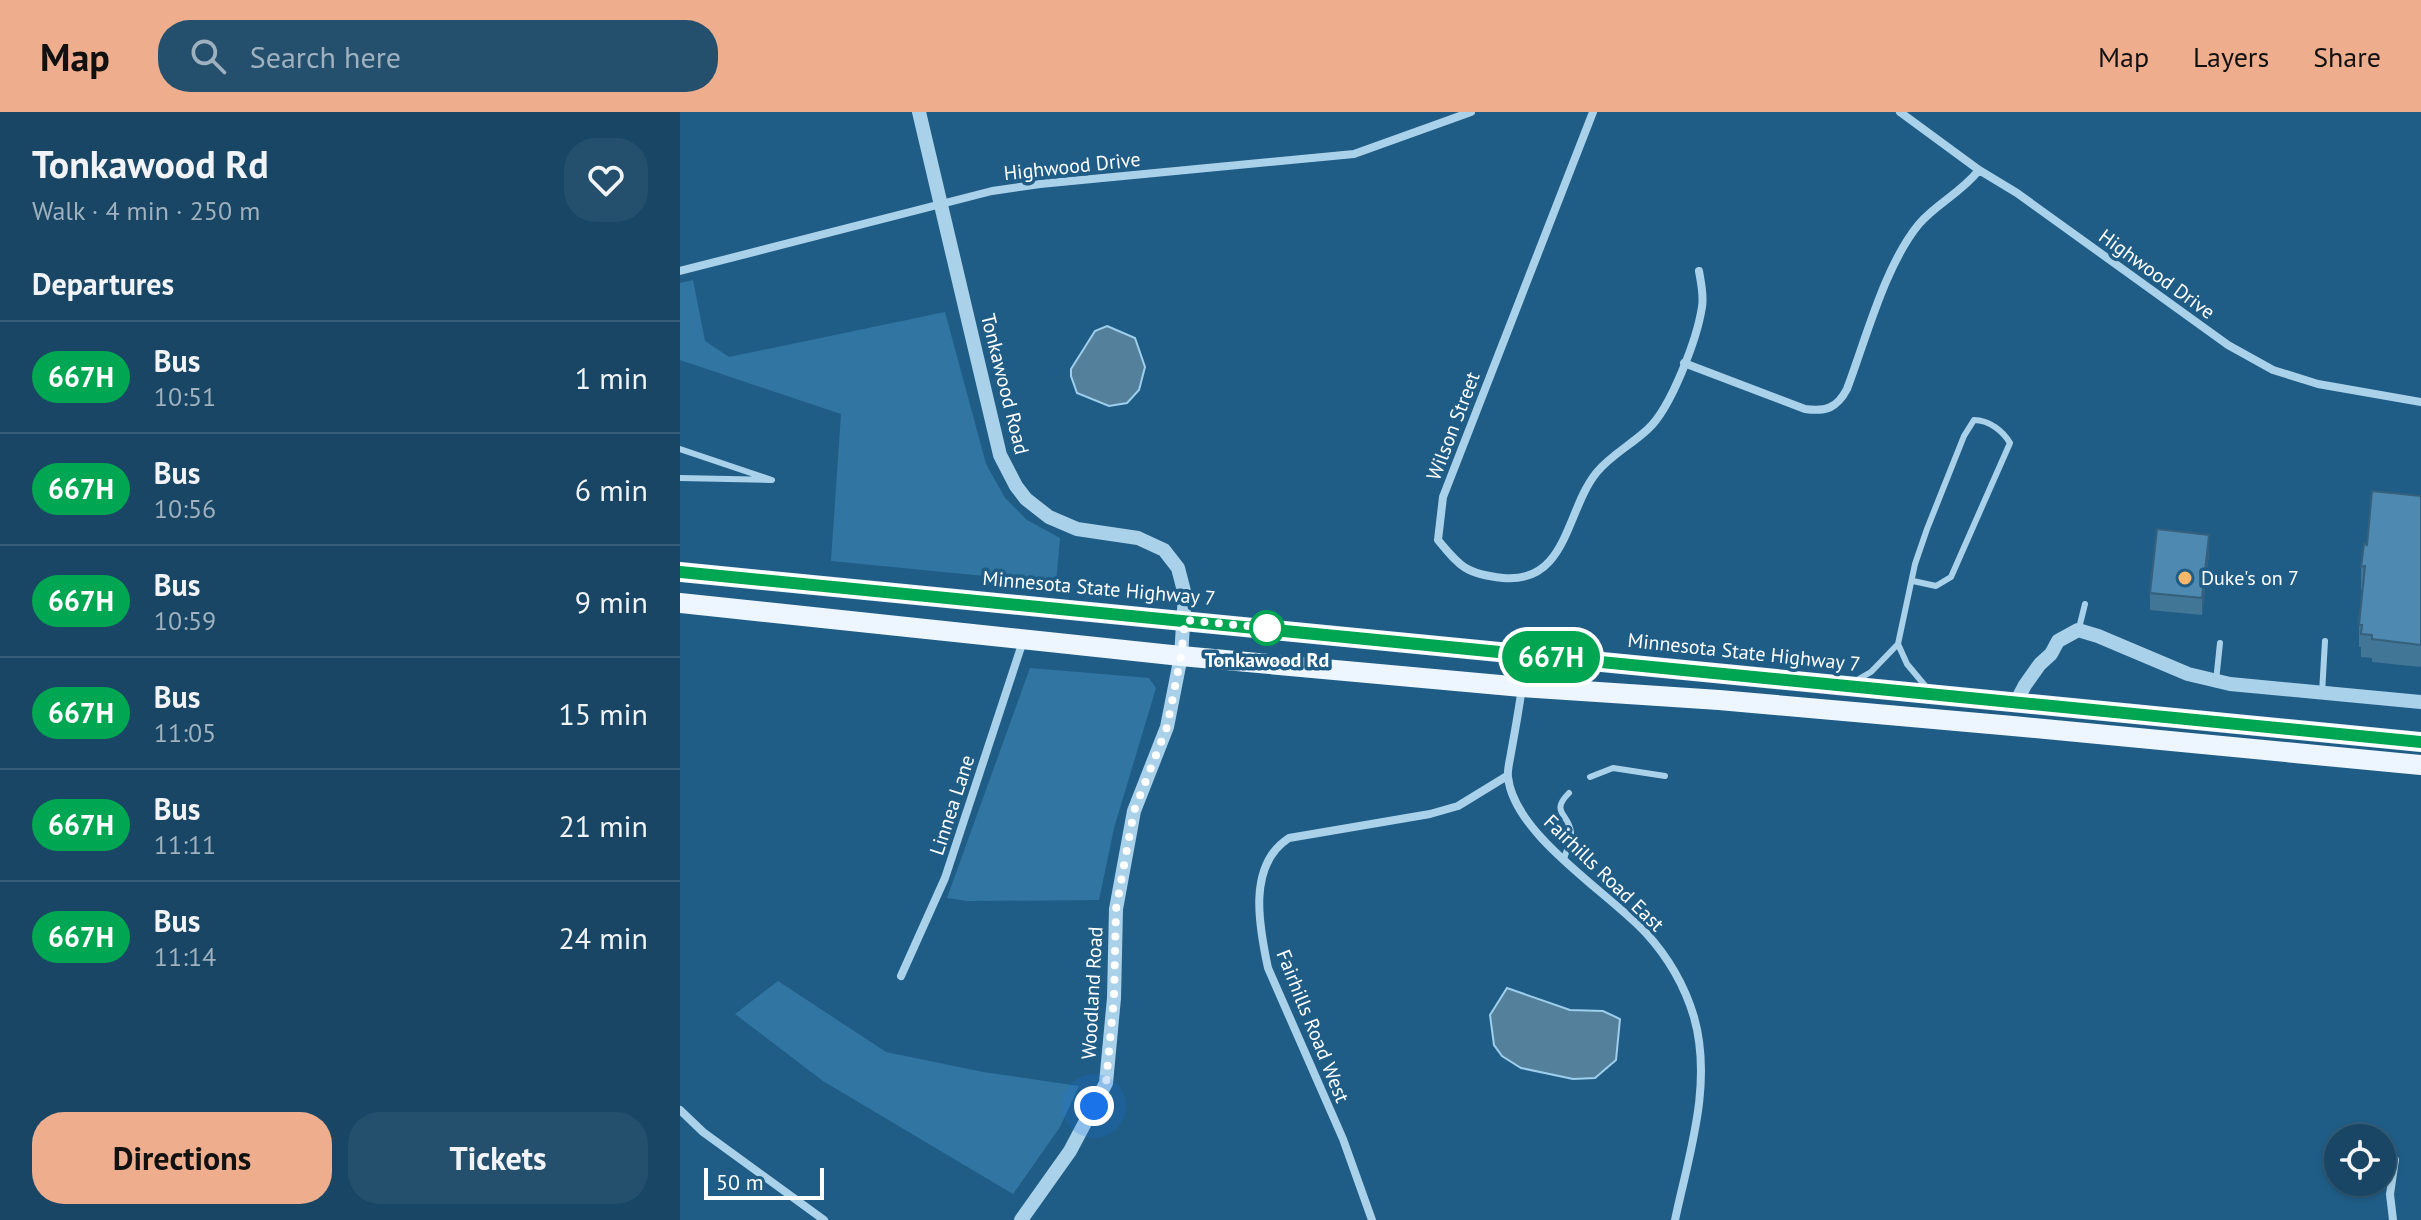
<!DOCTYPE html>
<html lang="en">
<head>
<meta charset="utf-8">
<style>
	:root { --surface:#184664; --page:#25506d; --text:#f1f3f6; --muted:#9fb1bf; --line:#365e78; --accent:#eead8d }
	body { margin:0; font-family:"PT Sans",sans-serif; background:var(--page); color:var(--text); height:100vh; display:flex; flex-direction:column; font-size:30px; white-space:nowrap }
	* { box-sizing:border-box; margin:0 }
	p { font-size:26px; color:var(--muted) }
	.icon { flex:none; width:44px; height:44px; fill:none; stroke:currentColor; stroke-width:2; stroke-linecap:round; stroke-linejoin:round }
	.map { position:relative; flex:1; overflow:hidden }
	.sheet { display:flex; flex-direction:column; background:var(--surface); width:680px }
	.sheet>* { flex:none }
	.badge { padding:0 16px; border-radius:26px; font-size:28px; line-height:52px }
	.fabs { position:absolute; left:1644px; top:1012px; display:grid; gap:16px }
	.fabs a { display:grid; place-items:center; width:72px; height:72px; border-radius:50%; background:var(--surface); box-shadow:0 2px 6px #0004,0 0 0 2px var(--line); font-size:40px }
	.scale { position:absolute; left:24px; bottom:20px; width:120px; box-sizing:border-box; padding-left:8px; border:4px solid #fff; border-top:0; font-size:22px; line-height:28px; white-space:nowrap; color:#fff; -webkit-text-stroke:6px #205d86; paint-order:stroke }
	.you { position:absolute; width:40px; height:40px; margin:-20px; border:6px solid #fff; border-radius:50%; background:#1a73e8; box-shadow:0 0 0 12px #1a73e833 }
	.map>.badge { position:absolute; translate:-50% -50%; box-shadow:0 0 0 4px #fff }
	h2 { padding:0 32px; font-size:30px; line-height:72px }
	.round { display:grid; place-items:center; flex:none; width:84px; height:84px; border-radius:32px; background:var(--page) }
	.summary { display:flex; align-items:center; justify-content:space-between; height:136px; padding:0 32px }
	h1 { font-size:38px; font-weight:600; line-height:60px }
	.primary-button { display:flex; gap:16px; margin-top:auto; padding:16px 32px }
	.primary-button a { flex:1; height:92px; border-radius:32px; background:var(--accent); color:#111; font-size:32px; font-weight:600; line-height:92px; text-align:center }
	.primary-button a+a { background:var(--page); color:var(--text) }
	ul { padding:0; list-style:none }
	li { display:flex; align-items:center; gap:24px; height:112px; padding:0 32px; border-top:2px solid var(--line) }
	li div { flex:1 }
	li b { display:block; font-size:30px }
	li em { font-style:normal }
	li .badge { min-width:88px; font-weight:700; text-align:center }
	header { display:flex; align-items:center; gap:48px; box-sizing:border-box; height:112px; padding:0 40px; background:var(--accent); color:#111 }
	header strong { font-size:38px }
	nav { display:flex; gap:44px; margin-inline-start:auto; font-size:28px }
	.search { width:560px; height:72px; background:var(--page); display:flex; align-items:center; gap:20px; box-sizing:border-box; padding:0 28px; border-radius:32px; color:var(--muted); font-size:30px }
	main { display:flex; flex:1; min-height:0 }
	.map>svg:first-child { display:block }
</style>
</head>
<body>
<header>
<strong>Map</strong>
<div class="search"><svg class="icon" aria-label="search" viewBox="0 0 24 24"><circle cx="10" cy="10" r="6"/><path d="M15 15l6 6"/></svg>Search here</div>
<nav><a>Map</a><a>Layers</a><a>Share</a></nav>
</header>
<main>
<section class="sheet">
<div class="summary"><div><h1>Tonkawood Rd</h1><p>Walk · 4 min · 250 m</p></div><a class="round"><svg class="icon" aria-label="heart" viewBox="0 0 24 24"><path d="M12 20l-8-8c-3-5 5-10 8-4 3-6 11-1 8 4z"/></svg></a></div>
<h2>Departures</h2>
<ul>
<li><span class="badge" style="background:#00a651;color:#fff">667H</span><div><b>Bus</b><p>10:51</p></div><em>1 min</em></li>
<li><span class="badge" style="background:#00a651;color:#fff">667H</span><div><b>Bus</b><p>10:56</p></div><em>6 min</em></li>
<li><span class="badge" style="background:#00a651;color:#fff">667H</span><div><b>Bus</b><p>10:59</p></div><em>9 min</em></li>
<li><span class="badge" style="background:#00a651;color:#fff">667H</span><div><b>Bus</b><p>11:05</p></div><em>15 min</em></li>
<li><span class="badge" style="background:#00a651;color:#fff">667H</span><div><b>Bus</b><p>11:11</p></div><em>21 min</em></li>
<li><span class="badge" style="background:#00a651;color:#fff">667H</span><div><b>Bus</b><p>11:14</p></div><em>24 min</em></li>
</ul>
<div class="primary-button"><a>Directions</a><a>Tickets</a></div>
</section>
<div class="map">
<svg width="1741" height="1108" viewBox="0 0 1741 1108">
	<rect width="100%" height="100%" fill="#205d86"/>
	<path fill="#3176a2" d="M 13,168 L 25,229 L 49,245 L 265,200 L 306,352 L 325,386 L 347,408 L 380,426 L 376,471 L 151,449 L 161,302 L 0,248 L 0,171 Z
		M 350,556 L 469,566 L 476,576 L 434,716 L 419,788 L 287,789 L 267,786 Z
		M 98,869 L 206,940 L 303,960 L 399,974 L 380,1015 L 333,1082 L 143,969 L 55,902 Z"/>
	<path fill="#55809c" stroke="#9dceeb" stroke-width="2" d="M 427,214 L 455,226 L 465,255 L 459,278 L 447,291 L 429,294 L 397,281 L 391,264 L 391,257 L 415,219 Z
		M 827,876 L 890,898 L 923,899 L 940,907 L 936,948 L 915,966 L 893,967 L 841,956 L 822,944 L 814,933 L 810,903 Z"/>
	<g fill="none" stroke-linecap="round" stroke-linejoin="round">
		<path stroke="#aad1ea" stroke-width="6" d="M 0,337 L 92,368 L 0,366
			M 1399,516 L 1405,492
			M 1218,532 L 1227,552 L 1247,576
			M 1177,568 L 1191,560 L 1218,532 L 1235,452 L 1247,417 L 1284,324 L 1294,308 C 1309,308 1323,319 1330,331 L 1271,465 L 1256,474 L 1233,469
			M 1536,569 L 1540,531
			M 1642,581 L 1645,529
			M 910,665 L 933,656 L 985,664
			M 884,747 C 886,739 891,730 891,721 C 890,702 869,701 889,681"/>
		<path stroke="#aad1ea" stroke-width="8" d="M 913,0 L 763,385 L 758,428 C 781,456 787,462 823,466 C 888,472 886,397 917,360 C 931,343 951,333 968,317 C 991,296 1017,227 1022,195 C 1024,183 1021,171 1019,159
			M 1220,0 L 1299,58 L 1337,81 L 1548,233 L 1593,258 L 1638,272 L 1741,290
			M 0,159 L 312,79 L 360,72 L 674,42 L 791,0
			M 1004,251 L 1125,297 C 1146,300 1157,296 1167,277 C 1186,227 1205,153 1239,112 C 1257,91 1281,81 1299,58
			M 842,575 C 839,597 835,619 831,641 C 830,648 827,658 828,665 C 834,723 928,780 966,821 C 988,845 1005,875 1014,905 C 1033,972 1009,1042 995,1108
			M 221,864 L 265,766 L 343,529
			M 0,998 L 23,1020 L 144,1108
			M 692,1108 L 663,1027 L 588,856 C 579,814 567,753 609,726 L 750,702 L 778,694 L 827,664
			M 1713,1108 L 1710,1082 L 1715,1048"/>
		<path stroke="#aad1ea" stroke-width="14" d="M 239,0 L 320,343 L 336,374 L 346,387 L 369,405 L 397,417 L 458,426 L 484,438 L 498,456 L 505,483 L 501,544 L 487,615 L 454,699 L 436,797 L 434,886 L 426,971 L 390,1039 L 341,1108
			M 1336,590 L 1345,573 L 1360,552 L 1371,542 L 1378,529 L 1398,518 L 1418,524 L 1508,562 L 1550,572 L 1741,590"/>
		<path stroke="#edf6fe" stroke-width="20" d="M 0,460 L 1741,630
			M 0,491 L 501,544 L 842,575 L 1039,588 L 1333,614 L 1741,653"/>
	</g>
	<path fill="#427697" d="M 1741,384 L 1741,555 L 1692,550 L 1692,546 L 1681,545 L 1681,535 L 1679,535 L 1679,513 L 1683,477 L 1681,478 L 1681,455 L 1687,433 Z
		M 1529,440 L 1522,503 L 1470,498 L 1470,481 Z"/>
	<path fill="#36607b" d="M 1529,423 L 1529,440 L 1522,503 L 1522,486 Z"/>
	<path fill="#4d89b0" stroke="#36607b" stroke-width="2" d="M 1692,379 L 1741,384 L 1741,533 L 1692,527 L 1692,523 L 1681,522 L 1682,513 L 1679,513 L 1685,454 L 1681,455 L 1684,432 L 1687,433 Z
		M 1477,417 L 1529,423 L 1522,486 L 1470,481 Z"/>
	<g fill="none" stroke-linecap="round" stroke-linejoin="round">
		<defs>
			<path id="line" d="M 0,460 L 1741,630"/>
		</defs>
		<use href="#line" stroke="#fff" stroke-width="18"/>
		<use href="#line" stroke="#00a651" stroke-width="12"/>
		<path stroke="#fff" stroke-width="8" stroke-dasharray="0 14.4" d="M 414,994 L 426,971 L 434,886 L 436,797 L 454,699 L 487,615 L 501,544 L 505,508 L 597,517 L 587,516"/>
	</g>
	<circle fill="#f7b86b" stroke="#205d86" stroke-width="3" cx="1505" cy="466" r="8"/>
	<circle fill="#fff" stroke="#00a651" stroke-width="4" cx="587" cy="516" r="16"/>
	<g text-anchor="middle" stroke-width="7" stroke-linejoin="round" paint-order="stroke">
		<g font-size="20" fill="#fff" stroke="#205d86">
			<text transform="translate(392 54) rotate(-6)" y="7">Highwood Drive</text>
			<text transform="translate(1477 162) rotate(36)" y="7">Highwood Drive</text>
			<text transform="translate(325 272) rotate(76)" y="7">Tonkawood Road</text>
			<text transform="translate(773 314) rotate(-69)" y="7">Wilson Street</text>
			<text transform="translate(419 476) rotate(5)" y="7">Minnesota State Highway 7</text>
			<text transform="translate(1064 540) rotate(6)" y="7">Minnesota State Highway 7</text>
			<text transform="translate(272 693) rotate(-72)" y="7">Linnea Lane</text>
			<text transform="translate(924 761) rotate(44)" y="7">Fairhills Road East</text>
			<text transform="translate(412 881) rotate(-87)" y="7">Woodland Road</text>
			<text transform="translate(633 914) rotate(68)" y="7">Fairhills Road West</text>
		</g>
		<g font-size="20" fill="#fff" stroke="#205d86" text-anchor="start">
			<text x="1521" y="473">Duke's on 7</text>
		</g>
		<g font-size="20" font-weight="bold" fill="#fff" stroke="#205d86">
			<text x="587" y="555">Tonkawood Rd</text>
		</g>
	</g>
</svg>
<div class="fabs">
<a><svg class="icon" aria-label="locate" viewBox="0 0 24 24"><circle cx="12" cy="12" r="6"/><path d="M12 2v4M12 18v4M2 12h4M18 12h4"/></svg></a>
</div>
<div class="scale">50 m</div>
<div class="you" style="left:414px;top:994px"></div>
<b class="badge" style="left:871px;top:545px;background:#00a651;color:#fff">667H</b>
</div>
</main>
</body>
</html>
